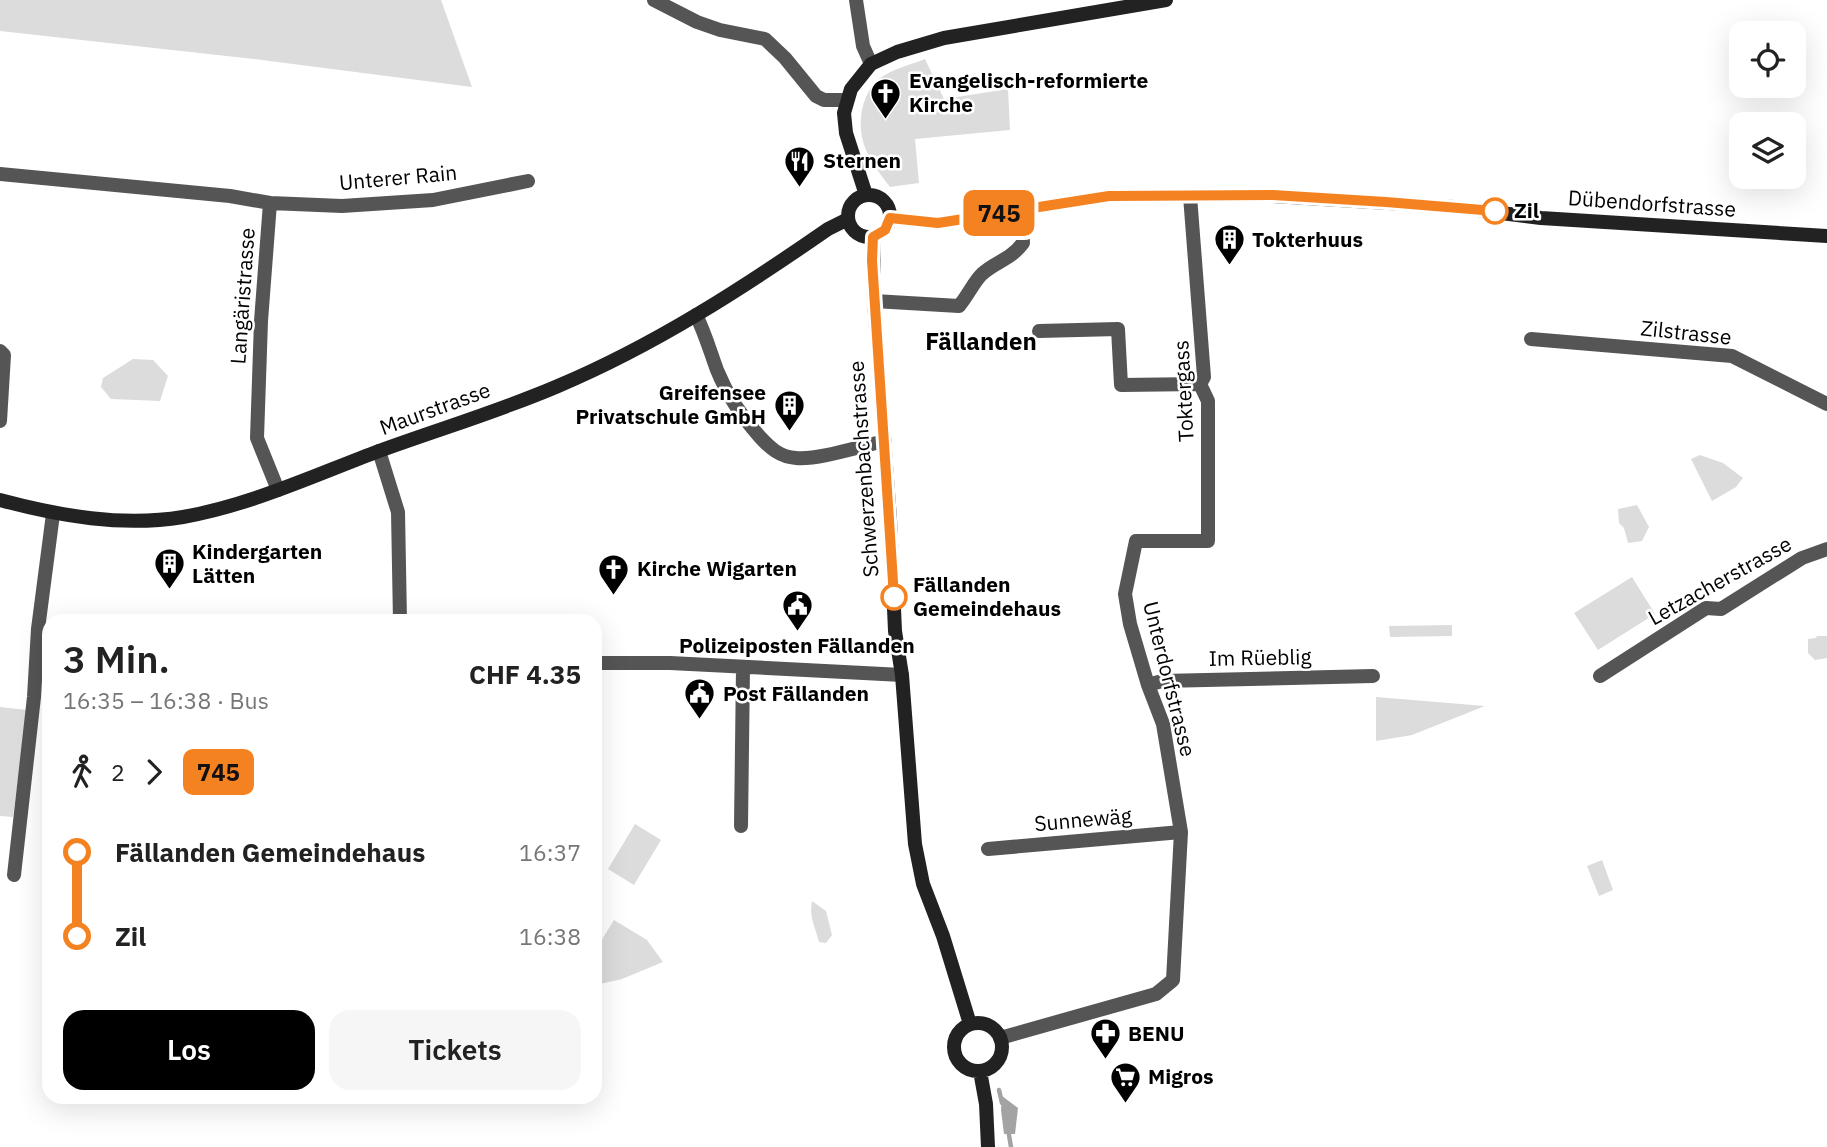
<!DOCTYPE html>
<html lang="de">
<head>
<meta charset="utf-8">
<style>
	:root { --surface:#fff; --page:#f6f6f6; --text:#222; --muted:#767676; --accent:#000 }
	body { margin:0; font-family:"IBM Plex Sans",sans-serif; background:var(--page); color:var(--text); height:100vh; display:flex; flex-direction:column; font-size:26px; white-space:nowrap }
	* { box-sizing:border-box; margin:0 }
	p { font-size:23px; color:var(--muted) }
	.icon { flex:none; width:38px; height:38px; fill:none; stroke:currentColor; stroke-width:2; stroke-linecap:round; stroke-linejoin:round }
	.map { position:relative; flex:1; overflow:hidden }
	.details { position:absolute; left:42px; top:614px; width:560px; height:490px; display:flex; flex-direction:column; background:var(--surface); border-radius:21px; box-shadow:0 7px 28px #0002 }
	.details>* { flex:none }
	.badge { padding:0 14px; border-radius:10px; font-size:24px; line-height:46px }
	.tools { position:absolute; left:1729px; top:21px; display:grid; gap:14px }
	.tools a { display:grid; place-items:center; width:77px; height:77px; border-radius:14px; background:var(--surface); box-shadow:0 7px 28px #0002; font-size:35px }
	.map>.badge { position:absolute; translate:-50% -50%; box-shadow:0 0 0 4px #fff }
	.legs { display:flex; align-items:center; gap:10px; height:77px; padding:0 21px; font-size:23px }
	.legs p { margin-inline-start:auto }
	.summary { display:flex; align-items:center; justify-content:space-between; height:119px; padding:0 21px }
	h1 { font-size:38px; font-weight:600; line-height:52px }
	.button { display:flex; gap:14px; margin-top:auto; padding:14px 21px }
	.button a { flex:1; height:80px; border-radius:21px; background:var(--accent); color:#fff; font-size:28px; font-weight:600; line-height:80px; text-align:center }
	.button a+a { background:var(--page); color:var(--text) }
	ul { padding:0 21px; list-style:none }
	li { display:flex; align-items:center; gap:24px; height:84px; font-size:26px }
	li i { display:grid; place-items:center; width:10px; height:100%; margin:0 9px; background:currentColor }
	li i::after { content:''; width:18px; height:18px; margin:-9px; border:5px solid; border-radius:50%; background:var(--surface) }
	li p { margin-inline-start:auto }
	li:first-child i { background:linear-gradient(#0000 50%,currentColor 0) }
	li:last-child i { background:linear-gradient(currentColor 50%,#0000 0) }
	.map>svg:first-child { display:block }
</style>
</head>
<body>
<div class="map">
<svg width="1827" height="1147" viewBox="0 0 1827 1147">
	<rect width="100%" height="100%" fill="#fff"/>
	<path fill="#dcdcdc" d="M 0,0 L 441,0 L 472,87 L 262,60 L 0,31 Z
		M 925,59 L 944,99 L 1008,89 L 1010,130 L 915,139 L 919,183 L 890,187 C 881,175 872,164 866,150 C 856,128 860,95 879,79 C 892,69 910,65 925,59 Z
		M 133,359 L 153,360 L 168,376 L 160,401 L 111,399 L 101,387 L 103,378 Z
		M 1700,455 L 1723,463 L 1743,478 L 1736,487 L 1712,501 L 1691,459 Z
		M 1637,505 L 1649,527 L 1642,541 L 1628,543 L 1624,528 L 1619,523 L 1618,509 Z
		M 1632,577 L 1655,614 L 1598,650 L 1574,613 Z
		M 1452,625 L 1452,636 L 1390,637 L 1389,626 Z
		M 1817,636 L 1827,636 L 1827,658 L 1815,660 L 1808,653 L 1808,639 L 1816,638 Z
		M 1376,697 L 1485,706 L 1412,735 L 1376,741 Z
		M 0,707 L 27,710 L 13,817 L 0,816 Z
		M 635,824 L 661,840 L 634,885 L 608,869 Z
		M 1602,860 L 1613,890 L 1599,896 L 1587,866 Z
		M 812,901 L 826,911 L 832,935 L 826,943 L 819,942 C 815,926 809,918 812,901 Z
		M 614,920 L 647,940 L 663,962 L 622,979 L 600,984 C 584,963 603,938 614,920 Z"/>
	<path fill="#a3a3a3" d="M 1002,1096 L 1018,1108 L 1015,1134 L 1004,1134 L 1001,1110 Z"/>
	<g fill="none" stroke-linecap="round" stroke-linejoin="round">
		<path stroke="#a3a3a3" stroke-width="4.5" d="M 999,1090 L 1002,1103
			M 1008,1129 L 1011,1147"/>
		<path stroke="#555" stroke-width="14" d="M 654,0 L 697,22 L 720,30 L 765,39 L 785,58 L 816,96 L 824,100 L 846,100
			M 856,0 L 863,46 L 871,64
			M 0,174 L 230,196 L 270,203 L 261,321 L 257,438 L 278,490
			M 270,203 L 342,206 L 433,200 L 528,181
			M 874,301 L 959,306 C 967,297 975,280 982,274 C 996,261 1009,261 1023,243 L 1022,210
			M 696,315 C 705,333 710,351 717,370 C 727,395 742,417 760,437 C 770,448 780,457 796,458 C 819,460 861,446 885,441
			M 1039,331 L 1118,329 L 1121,385 L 1200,384
			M 1531,339 L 1732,356 L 1827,404
			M 0,351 L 4,355 L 0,421
			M 379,451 L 398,512 L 400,621
			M 595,663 L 670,663 L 902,675
			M 1600,676 L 1706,608 L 1721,609 L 1802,558 L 1827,549
			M 1148,685 L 1162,681 L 1373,676
			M 741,826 L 743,668
			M 988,849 L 1181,832
			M 14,875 L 34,697 L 38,629 L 53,514
			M 1000,1038 L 1156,994 L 1173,980 L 1181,832 L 1163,724 L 1148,685 L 1130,624 L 1125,594 L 1136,541 L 1208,541 L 1208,401 L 1200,384 L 1204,377 L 1190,196"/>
		<path stroke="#222" stroke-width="14" d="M848 216a21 21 0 1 1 42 0a21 21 0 1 1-42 0Z
			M 866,195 L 846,133 L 844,113 L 851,89 L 871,64 L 897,52 L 944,38 L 1166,0
			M 890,218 L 938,223 L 1109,196 L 1273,196 L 1454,207 L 1541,218 L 1827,236
			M 873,237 L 874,301 L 890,519 L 895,631 L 902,675 L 915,844 L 923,884 L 943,936 L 970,1024
			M 0,500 C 60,516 122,527 183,517 C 251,505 315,475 379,451 C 439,429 500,411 558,386 C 655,345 743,288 828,229 L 848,219
			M954 1047a24 24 0 1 1 48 0a24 24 0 1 1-48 0Z
			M 980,1071 L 986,1104 L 988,1147"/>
	</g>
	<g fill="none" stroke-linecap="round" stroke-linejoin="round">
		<defs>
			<path id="line-1" d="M 894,597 L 872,260 L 873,237 L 885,230 L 890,218 L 938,223 L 1109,196 L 1273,195 L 1386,202 L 1495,211"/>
		</defs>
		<use href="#line-1" stroke="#fff" stroke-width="16"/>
		<use href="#line-1" stroke="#f58220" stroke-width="10"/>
	</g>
	<defs>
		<symbol id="church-pin" viewBox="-11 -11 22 30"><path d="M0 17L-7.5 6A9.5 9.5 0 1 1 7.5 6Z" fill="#000" stroke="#fff"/><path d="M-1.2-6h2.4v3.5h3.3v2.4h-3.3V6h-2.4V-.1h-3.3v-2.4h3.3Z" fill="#fff"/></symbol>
		<symbol id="restaurant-pin" viewBox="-11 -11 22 30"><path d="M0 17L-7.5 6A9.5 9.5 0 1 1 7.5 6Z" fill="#000" stroke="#fff"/><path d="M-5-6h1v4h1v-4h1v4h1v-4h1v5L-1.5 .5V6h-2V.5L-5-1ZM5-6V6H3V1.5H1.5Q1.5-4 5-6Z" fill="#fff"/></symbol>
		<symbol id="building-pin" viewBox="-11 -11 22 30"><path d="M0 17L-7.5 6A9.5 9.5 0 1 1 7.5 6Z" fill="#000" stroke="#fff"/><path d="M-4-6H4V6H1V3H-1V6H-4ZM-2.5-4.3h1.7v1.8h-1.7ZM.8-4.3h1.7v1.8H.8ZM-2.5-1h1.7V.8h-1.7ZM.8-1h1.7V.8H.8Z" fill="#fff"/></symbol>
		<symbol id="civic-pin" viewBox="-11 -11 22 30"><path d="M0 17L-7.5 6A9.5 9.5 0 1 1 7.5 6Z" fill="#000" stroke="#fff"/><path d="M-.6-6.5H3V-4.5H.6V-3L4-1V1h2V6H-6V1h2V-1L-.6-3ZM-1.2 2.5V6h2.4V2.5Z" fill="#fff"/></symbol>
		<symbol id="pharmacy-pin" viewBox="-11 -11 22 30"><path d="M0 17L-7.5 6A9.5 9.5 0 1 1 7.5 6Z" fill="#000" stroke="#fff"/><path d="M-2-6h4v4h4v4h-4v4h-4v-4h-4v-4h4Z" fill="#fff"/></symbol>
		<symbol id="supermarket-pin" viewBox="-11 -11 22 30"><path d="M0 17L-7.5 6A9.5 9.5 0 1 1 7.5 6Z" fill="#000" stroke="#fff"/><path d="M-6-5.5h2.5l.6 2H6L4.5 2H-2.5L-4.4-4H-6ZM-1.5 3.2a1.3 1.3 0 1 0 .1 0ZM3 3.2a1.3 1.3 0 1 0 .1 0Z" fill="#fff"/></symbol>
	</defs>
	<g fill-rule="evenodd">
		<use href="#church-pin" x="868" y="76" width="35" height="47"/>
		<use href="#restaurant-pin" x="782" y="144" width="35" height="47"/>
		<use href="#building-pin" x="1212" y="222" width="35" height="47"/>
		<use href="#building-pin" x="772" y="388" width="35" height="47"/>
		<use href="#building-pin" x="152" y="546" width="35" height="47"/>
		<use href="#church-pin" x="596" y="552" width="35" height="47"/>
		<use href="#civic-pin" x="780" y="588" width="35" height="47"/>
		<use href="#civic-pin" x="682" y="676" width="35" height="47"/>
		<use href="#pharmacy-pin" x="1088" y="1016" width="35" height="47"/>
		<use href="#supermarket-pin" x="1108" y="1060" width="35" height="47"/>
	</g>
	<g fill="#fff" stroke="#f58220" stroke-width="3.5">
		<circle cx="1495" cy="211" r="12"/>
		<circle cx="894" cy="597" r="12"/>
	</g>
	<g text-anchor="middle" stroke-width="5" stroke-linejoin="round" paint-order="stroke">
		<g font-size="21" font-weight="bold" fill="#000" stroke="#fff" text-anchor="start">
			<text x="909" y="88">Evangelisch-reformierte<tspan x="909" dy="24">Kirche</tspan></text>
			<text x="823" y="168">Sternen</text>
			<text x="1252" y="247">Tokterhuus</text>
			<text x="766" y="400" text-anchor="end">Greifensee<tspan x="766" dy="24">Privatschule GmbH</tspan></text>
			<text x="192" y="559">Kindergarten<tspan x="192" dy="24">Lätten</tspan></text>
			<text x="637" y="576">Kirche Wigarten</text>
			<text x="797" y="653" text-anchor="middle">Polizeiposten Fällanden</text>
			<text x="723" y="701">Post Fällanden</text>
			<text x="1128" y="1041">BENU</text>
			<text x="1148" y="1084">Migros</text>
		</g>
		<g font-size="21" fill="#000" stroke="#fff">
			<text transform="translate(398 178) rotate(-5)" y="7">Unterer Rain</text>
			<text transform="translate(1652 204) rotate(4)" y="7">Dübendorfstrasse</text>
			<text transform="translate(243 296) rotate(-86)" y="7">Langäristrasse</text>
			<text transform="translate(1686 333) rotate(6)" y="7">Zilstrasse</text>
			<text transform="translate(1184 391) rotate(-93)" y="7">Toktergass</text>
			<text transform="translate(435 409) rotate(-20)" y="7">Maurstrasse</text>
			<text transform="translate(864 469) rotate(-94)" y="7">Schwerzenbachstrasse</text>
			<text transform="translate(1720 581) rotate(-29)" y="7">Letzacherstrasse</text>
			<text transform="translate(1260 658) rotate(-1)" y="7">Im Rüeblig</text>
			<text transform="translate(1169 679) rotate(76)" y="7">Unterdorfstrasse</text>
			<text transform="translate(1083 820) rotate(-5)" y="7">Sunnewäg</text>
		</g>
		<g font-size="21" font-weight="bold" fill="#000" stroke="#fff" text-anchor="start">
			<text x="1514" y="218">Zil</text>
			<text x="913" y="592">Fällanden<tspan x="913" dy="24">Gemeindehaus</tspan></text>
		</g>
		<g font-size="24" font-weight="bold" fill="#000" stroke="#fff">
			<text x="981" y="350">Fällanden</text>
		</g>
	</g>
</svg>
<div class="tools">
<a><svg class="icon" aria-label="locate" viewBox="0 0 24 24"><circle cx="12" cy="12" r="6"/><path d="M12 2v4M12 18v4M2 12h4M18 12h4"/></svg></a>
<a><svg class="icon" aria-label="layers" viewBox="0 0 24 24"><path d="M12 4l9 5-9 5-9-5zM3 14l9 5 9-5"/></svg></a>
</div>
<b class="badge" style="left:999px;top:213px;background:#f58220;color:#111">745</b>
<section class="details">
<div class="summary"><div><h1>3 Min.</h1><p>16:35 – 16:38 · Bus</p></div><b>CHF 4.35</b></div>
<div class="legs"><svg class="icon" aria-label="walk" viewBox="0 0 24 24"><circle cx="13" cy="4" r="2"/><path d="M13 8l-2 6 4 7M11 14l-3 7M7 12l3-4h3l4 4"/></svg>2<svg class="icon" aria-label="forward" viewBox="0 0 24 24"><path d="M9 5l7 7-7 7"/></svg><b class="badge" style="background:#f58220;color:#111">745</b></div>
<ul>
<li><i style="color:#f58220"></i><b>Fällanden Gemeindehaus</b><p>16:37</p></li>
<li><i style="color:#f58220"></i><b>Zil</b><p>16:38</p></li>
</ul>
<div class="button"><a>Los</a><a>Tickets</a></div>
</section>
</div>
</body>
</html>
